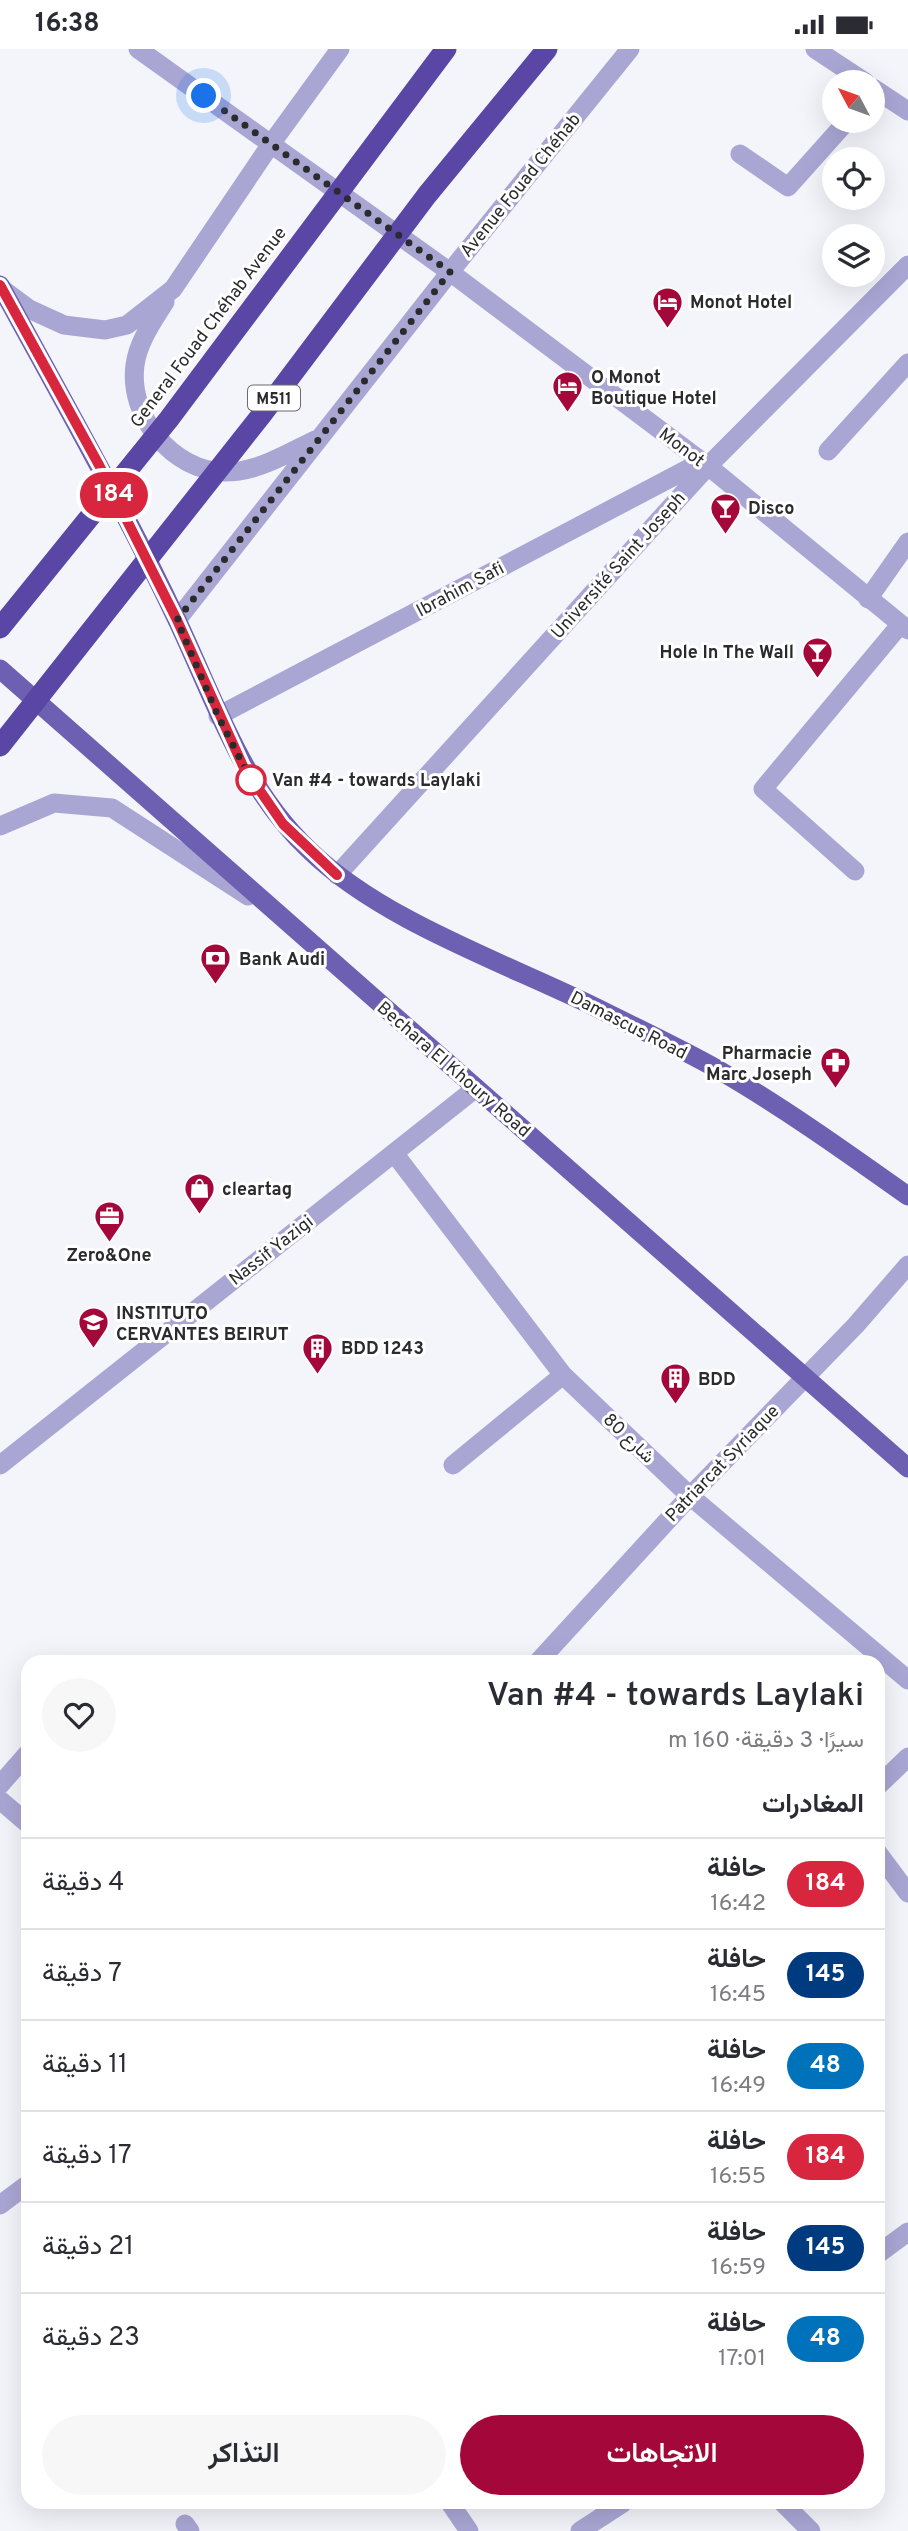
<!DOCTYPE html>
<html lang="ar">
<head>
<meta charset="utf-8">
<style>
	:root { --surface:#fff; --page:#f7f7f7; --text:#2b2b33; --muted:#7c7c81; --line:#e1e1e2; --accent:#a4083a }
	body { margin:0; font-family:Overpass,Vazirmatn,sans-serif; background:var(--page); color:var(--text); direction:rtl; height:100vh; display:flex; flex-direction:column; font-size:26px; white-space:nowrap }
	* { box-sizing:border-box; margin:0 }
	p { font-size:23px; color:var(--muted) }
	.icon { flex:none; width:38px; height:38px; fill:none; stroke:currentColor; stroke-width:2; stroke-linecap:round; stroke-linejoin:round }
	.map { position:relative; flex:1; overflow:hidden; direction:ltr }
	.side { position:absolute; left:21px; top:1606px; width:864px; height:854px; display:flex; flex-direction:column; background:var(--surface); border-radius:21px; box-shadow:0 7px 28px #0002; direction:rtl }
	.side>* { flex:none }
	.badge { padding:0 14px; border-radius:23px; font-size:24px; line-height:46px }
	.needle { width:46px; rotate:311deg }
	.controls { position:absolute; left:822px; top:21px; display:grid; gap:14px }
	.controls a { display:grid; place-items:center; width:63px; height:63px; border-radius:50%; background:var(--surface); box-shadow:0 7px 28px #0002; font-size:35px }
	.you { position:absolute; width:35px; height:35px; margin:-18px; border:5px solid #fff; border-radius:50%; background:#1a73e8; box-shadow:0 0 0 10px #1a73e833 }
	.map>.badge { position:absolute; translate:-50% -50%; box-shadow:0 0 0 4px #fff }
	h2 { padding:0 21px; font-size:26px; line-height:63px }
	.round { display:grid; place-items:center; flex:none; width:74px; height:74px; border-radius:37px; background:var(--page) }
	.headline { display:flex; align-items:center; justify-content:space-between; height:119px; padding:0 21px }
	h1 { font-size:33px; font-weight:600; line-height:52px }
	.button { display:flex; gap:14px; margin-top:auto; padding:14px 21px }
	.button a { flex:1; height:80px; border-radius:42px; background:var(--accent); color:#fff; font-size:28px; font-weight:600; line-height:80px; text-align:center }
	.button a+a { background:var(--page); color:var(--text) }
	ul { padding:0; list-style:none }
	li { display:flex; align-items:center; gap:21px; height:91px; padding:0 21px; border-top:2px solid var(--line) }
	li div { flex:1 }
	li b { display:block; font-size:26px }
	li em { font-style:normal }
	li .badge { min-width:77px; font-weight:700; text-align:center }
	.status { display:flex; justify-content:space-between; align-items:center; height:49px; padding:0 35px; background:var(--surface); direction:ltr }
	.status svg { height:19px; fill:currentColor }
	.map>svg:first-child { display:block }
</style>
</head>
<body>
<div class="status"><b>16:38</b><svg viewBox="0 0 49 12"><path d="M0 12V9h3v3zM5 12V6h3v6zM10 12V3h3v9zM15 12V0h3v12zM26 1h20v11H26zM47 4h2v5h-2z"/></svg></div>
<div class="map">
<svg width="908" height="2482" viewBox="0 0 908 2482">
	<rect width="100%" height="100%" fill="#f4f5fb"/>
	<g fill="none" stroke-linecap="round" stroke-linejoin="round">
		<path stroke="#a9a6d4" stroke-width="19" d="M 828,402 L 908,314
			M 868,550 L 908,493
			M 185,2475 L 190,2482"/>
		<path stroke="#a9a6d4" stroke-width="19" d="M 740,105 L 788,138 L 847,72
			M 855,822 L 763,740 L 900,576
			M 394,1104 L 563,1326 L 690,1447 L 908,1631
			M 453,1416 L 563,1326
			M 0,1736 L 28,1704
			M 450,2454 L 469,2482"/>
		<path stroke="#a9a6d4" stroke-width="19" d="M 138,0 L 450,223 L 708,417 L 908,581
			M 815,0 L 865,33
			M 873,39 L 908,62
			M 218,667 L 701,413
			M 337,826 L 708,417 L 908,216
			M 0,1416 L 476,1039
			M 537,1614 L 690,1447 L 856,1276 L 908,1216
			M 878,1737 L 908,1708
			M 0,1751 L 28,1775
			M 878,1804 L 908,1844
			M 0,2156 L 28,2135
			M 878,2205 L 908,2183
			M 783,2454 L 811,2482
			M 580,2482 L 623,2454"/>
		<path stroke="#a9a6d4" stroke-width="19" d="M 2,240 L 29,260 L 64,276 L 105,281 L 127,276 L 173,240 L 271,95 L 340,0
			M 165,253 C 153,272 138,293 135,316 C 128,367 172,422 225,423 C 258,423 286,405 315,391
			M 177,571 L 450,223 L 630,0
			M 0,777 L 54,754 L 112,759 L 248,847"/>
		<path stroke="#6d60b2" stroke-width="19" d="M 0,236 C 60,346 122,455 176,569 C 215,651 241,736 309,801 C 382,872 506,914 597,959 C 637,979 678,998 717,1020 C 783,1058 846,1103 908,1147
			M 0,620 L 908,1419"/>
		<path stroke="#5946a5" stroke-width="21" d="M 0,579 L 169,370 L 446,0
			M 0,697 L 263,364 L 427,146 L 547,0"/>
	</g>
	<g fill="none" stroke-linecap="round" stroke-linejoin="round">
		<defs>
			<path id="line" d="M 0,236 L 99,416 L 177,571 L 243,717 L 283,775 L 337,826"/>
		</defs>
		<use href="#line" stroke="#fff" stroke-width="16"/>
		<use href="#line" stroke="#d7263d" stroke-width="10"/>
		<path stroke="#2b2b2e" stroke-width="7" stroke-dasharray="0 12.6" d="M 204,47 L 450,223 L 177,571 L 218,667 L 251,731"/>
	</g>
	<defs>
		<symbol id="hotel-pin" viewBox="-11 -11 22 30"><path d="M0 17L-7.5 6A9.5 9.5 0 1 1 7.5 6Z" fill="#a4083a" stroke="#fff"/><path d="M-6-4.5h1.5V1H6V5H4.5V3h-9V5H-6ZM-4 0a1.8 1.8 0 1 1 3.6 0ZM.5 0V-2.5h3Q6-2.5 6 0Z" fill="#fff"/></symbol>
		<symbol id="bar-pin" viewBox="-11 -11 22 30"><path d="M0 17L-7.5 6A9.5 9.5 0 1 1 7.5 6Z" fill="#a4083a" stroke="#fff"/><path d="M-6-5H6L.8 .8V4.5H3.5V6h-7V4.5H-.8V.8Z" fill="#fff"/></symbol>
		<symbol id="bank-pin" viewBox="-11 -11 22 30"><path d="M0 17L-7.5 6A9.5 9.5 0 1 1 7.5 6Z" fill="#a4083a" stroke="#fff"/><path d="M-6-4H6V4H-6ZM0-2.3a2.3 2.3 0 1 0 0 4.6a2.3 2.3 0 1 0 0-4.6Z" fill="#fff"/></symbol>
		<symbol id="pharmacy-pin" viewBox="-11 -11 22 30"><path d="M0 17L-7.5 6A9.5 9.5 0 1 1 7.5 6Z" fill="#a4083a" stroke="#fff"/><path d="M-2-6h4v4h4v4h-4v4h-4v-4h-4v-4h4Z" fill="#fff"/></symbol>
		<symbol id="shop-pin" viewBox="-11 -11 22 30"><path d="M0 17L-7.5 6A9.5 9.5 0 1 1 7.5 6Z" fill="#a4083a" stroke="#fff"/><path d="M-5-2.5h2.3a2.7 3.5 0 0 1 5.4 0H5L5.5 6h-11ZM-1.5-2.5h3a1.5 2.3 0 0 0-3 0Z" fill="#fff"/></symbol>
		<symbol id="office-pin" viewBox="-11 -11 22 30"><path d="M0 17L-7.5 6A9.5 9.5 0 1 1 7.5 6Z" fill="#a4083a" stroke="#fff"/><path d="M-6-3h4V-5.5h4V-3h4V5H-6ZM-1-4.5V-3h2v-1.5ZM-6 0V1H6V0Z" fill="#fff"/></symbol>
		<symbol id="university-pin" viewBox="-11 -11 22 30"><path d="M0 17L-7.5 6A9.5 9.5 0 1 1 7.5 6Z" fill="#a4083a" stroke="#fff"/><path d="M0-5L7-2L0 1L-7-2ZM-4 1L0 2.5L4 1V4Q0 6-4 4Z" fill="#fff"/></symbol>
		<symbol id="building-pin" viewBox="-11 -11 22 30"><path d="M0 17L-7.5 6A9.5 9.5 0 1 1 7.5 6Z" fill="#a4083a" stroke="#fff"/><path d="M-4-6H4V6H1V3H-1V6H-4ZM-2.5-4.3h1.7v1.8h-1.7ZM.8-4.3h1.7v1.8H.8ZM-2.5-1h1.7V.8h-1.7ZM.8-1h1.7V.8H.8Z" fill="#fff"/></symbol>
	</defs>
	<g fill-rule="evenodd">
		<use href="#hotel-pin" x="650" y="236" width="35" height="47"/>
		<use href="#hotel-pin" x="550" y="320" width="35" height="47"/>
		<use href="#bar-pin" x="708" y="442" width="35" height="47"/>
		<use href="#bar-pin" x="800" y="586" width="35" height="47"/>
		<use href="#bank-pin" x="198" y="892" width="35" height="47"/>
		<use href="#pharmacy-pin" x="818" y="996" width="35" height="47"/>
		<use href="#shop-pin" x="182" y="1122" width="35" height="47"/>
		<use href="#office-pin" x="92" y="1150" width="35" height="47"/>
		<use href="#university-pin" x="76" y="1256" width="35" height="47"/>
		<use href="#building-pin" x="300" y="1282" width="35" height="47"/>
		<use href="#building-pin" x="658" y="1312" width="35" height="47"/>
	</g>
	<circle fill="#fff" stroke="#d7263d" stroke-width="3.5" cx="251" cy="731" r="14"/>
	<g text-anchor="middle" stroke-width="6" stroke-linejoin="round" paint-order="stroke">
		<rect fill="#fff" stroke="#6b6b6d" stroke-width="2" x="248" y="336.5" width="52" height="25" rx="5"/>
		<g font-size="16" font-weight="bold" fill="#2b2b2e">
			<text x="274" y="355">M511</text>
		</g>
		<g font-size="18" fill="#2b2b2e" stroke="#fff">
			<text transform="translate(520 136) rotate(-51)" y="6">Avenue Fouad Chéhab</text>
			<text transform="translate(208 278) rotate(-53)" y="6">General Fouad Chéhab Avenue</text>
			<text transform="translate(682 398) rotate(37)" y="6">Monot</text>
			<text transform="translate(618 516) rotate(-48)" y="6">Université Saint Joseph</text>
			<text transform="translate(460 540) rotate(-28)" y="6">Ibrahim Safi</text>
			<text transform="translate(629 976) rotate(27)" y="6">Damascus Road</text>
			<text transform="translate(454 1020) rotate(41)" y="6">Bechara El Khoury Road</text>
			<text transform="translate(271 1201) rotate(-38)" y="6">Nassif Yazigi</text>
			<text transform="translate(629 1389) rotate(44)" y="6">شارع 80</text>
			<text transform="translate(722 1414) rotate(-46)" y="6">Patriarcat Syriaque</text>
		</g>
		<g font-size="18" font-weight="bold" fill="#2b2b2e" stroke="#fff" text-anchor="start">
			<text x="690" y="259">Monot Hotel</text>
			<text x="591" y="334">O Monot<tspan x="591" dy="21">Boutique Hotel</tspan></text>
			<text x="748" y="465">Disco</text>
			<text x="794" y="609" text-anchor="end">Hole In The Wall</text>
			<text x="239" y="916">Bank Audi</text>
			<text x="812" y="1010" text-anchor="end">Pharmacie<tspan x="812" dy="21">Marc Joseph</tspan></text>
			<text x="222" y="1146">cleartag</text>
			<text x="109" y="1212" text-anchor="middle">Zero&amp;One</text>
			<text x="116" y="1270">INSTITUTO<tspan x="116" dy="21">CERVANTES BEIRUT</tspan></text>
			<text x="341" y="1305">BDD 1243</text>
			<text x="698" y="1336">BDD</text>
		</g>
		<g font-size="18" font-weight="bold" fill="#2b2b2e" stroke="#fff" text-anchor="start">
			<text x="272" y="737">Van #4 - towards Laylaki</text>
		</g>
	</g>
</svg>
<div class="controls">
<a><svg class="needle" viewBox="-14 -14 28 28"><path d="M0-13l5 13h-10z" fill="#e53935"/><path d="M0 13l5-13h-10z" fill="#7c7c81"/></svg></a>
<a><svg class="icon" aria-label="locate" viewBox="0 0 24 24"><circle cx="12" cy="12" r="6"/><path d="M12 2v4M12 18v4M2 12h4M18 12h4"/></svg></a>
<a><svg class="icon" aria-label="layers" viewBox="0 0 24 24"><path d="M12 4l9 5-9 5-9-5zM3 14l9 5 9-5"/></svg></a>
</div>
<div class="you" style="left:204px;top:47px"></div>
<b class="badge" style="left:114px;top:446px;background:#d7263d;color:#fff">184</b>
<section class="side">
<div class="headline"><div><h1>Van #4 - towards Laylaki</h1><p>سيرًا · 3 دقيقة · 160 m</p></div><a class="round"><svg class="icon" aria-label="heart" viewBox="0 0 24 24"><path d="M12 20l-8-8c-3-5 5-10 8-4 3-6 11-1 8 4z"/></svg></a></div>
<h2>المغادرات</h2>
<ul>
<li><span class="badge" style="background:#d7263d;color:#fff">184</span><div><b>حافلة</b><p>16:42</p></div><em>4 دقيقة</em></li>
<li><span class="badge" style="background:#003b80;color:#fff">145</span><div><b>حافلة</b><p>16:45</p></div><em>7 دقيقة</em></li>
<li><span class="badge" style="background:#0072bc;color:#fff">48</span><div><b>حافلة</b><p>16:49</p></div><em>11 دقيقة</em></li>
<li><span class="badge" style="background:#d7263d;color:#fff">184</span><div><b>حافلة</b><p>16:55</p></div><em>17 دقيقة</em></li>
<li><span class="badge" style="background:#003b80;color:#fff">145</span><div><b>حافلة</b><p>16:59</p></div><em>21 دقيقة</em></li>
<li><span class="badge" style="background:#0072bc;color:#fff">48</span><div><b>حافلة</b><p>17:01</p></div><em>23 دقيقة</em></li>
</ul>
<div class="button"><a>الاتجاهات</a><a>التذاكر</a></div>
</section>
</div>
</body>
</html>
